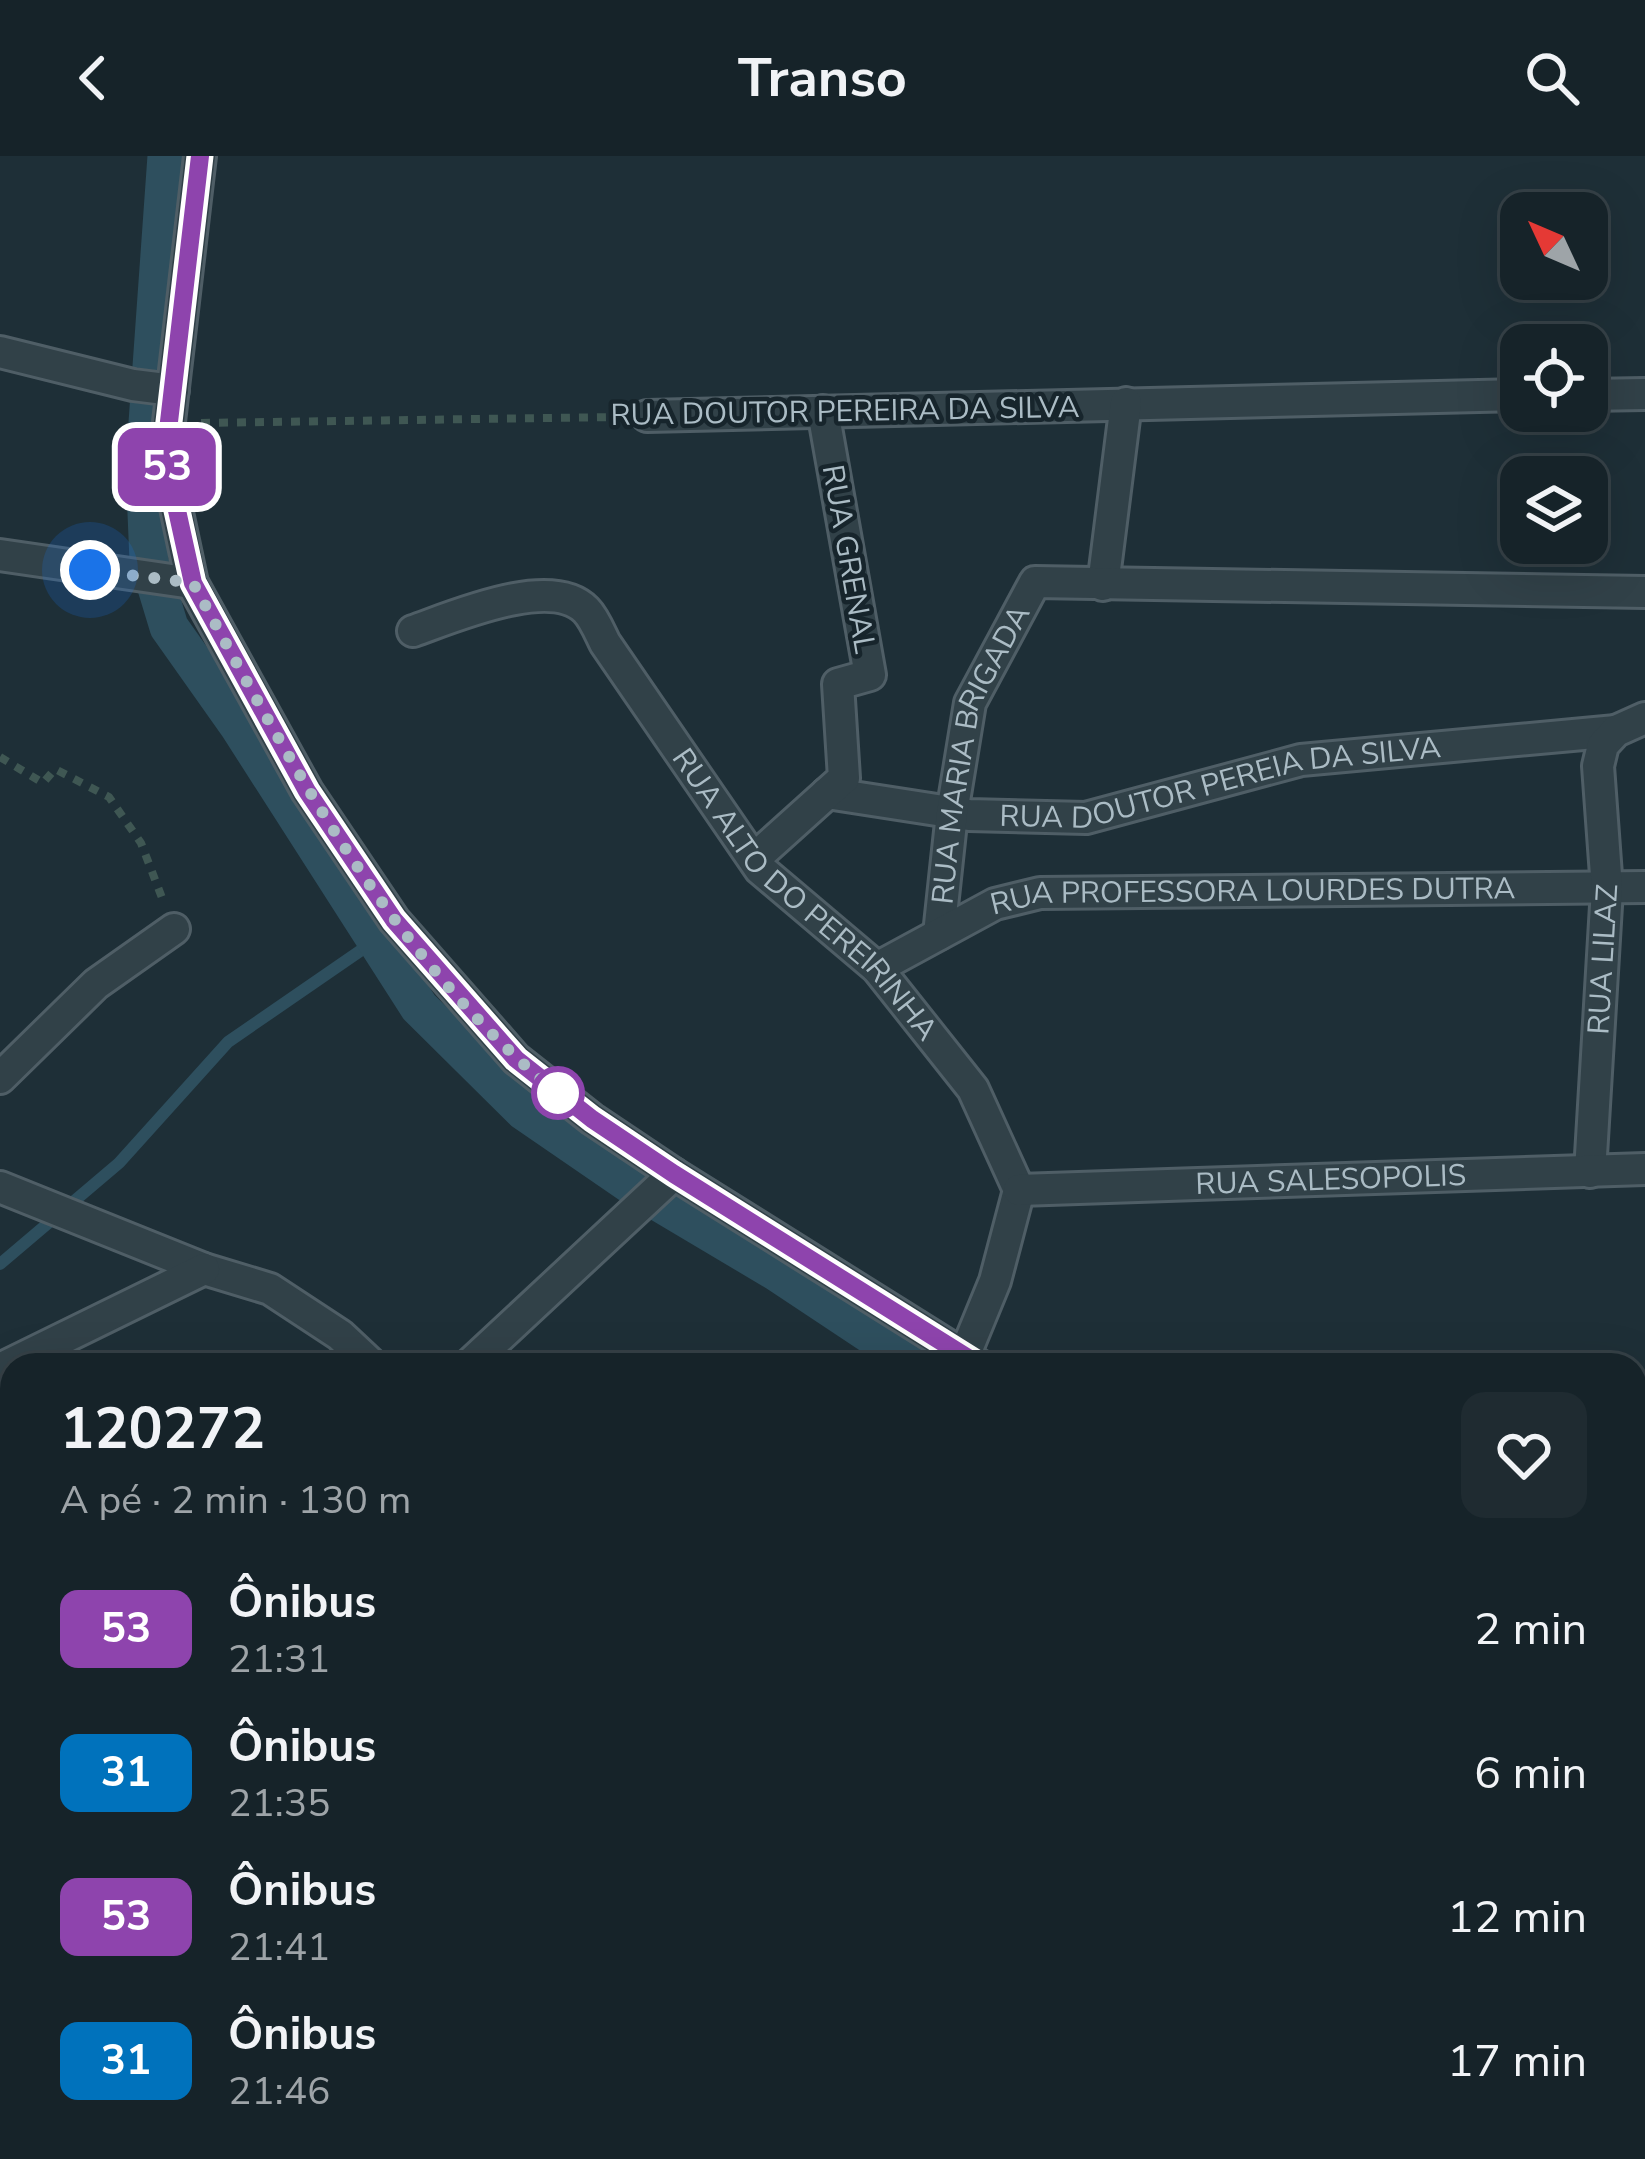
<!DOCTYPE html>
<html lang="pt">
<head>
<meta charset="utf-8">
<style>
	:root { --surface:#162329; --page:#1f2b31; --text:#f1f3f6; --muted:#9ea4a8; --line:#354046 }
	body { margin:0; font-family:"Nunito Sans",sans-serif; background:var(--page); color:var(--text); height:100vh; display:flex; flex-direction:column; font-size:45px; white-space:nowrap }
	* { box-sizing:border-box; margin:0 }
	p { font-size:39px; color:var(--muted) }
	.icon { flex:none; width:66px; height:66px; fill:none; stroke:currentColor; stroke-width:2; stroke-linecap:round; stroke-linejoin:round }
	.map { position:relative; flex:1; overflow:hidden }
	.panel { position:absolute; left:0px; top:1197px; width:1647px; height:807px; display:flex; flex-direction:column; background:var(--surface); border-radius:36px 36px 0 0; box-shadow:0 12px 48px #0002,0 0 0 3px var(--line) }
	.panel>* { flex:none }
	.badge { padding:0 24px; border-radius:18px; font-size:42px; line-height:78px }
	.needle { width:78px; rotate:314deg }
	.tools { position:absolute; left:1500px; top:36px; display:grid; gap:24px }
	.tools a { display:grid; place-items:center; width:108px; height:108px; border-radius:24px; background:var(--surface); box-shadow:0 12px 48px #0002,0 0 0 3px var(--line); font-size:60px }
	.you { position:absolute; width:60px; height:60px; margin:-30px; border:9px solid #fff; border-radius:50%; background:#1a73e8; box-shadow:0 0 0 18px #1a73e833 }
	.map>.badge { position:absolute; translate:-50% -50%; box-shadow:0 0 0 6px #fff }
	.round { display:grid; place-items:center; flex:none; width:126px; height:126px; border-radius:24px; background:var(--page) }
	.head { display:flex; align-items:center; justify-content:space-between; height:204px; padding:0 60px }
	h1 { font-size:57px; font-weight:700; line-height:90px }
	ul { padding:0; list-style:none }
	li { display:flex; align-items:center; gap:36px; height:144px; padding:0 60px }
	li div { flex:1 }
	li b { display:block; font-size:45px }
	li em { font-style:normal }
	li .badge { min-width:132px; font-weight:700; text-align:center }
	header { display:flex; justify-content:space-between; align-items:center; height:156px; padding:0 60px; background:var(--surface); font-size:54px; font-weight:700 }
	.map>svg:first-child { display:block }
</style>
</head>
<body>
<header><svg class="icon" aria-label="back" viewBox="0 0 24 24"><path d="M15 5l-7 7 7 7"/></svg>Transo<svg class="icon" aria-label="search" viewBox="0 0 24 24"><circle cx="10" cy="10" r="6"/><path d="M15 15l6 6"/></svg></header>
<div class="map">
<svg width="1645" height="2003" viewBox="0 0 1645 2003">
	<rect width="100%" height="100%" fill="#1e2f37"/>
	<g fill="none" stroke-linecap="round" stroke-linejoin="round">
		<path stroke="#2e4f5e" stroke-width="12" d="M 0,1108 L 119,1007 L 228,886 L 376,784"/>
		<path stroke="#2e4f5e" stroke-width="39" d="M 167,0 L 145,309 L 149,405 L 169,471 L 239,570 L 419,851 L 524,955 L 639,1034 L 777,1116 L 917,1209"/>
		<defs>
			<path id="service" d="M 495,1992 L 496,2003
				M 816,1992 L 818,2003
				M 22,2003 L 26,1992
				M 353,2003 L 357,1992"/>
			<g id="minor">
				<path d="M 200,0 L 165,300 L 192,427 L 307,635 L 394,764 L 516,903 L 592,963 L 674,1018 L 979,1209"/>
				<path d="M 0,196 L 133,229 L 173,234"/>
				<path d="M 1587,239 L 1645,238"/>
				<path d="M 647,260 L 1521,239"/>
				<path d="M 0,399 L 192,427"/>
				<path d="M 1103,429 L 1126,247"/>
				<path id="s1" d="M 413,475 C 453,461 551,418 586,454 C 594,462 600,477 605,487 L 760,713 L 877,812 L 973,933 L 1019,1034 L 995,1125 L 965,1198"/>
				<path id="s2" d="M 827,637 L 969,659 L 1086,662 L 1301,604 L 1616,575"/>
				<path d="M 754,703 L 844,622 L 838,528 L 870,519 L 823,255"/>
				<path id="s3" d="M 939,778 L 952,657 L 970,547 L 1035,426 L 1645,436"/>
				<path id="s4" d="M 877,812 L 995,748 L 1040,737 L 1645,731"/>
				<path d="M 0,922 L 96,828 L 174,773"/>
				<path id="s5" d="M 1590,1016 L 1607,733 L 1598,610 L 1603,589 L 1616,575 L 1645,562"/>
				<path d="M 0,1031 L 204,1113 L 270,1133 L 340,1179 L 372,1209"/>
				<path id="s6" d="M 1019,1034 L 1645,1013"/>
				<path d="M 469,1209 L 674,1018"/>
				<path d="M 0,1213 L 204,1113"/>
				<path d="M 1635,1306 L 1645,1306"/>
				<path d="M 1635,1537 L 1645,1538"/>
				<path d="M 0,1702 L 12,1688"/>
				<path d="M 0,1743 L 12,1750"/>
				<path d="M 1635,1845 L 1645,1850"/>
				<path d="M 1635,1914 L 1645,1893"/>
				<path d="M 946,2003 L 952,1992"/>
				<path d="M 1590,2003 L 1595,1992"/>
			</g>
		</defs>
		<use href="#service" stroke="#4f5e66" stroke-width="21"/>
		<use href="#minor" stroke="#4f5e66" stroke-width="36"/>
		<path stroke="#3f5753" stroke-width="8" stroke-dasharray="9 9" stroke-linecap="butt" d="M 201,267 L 618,261
			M 0,601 L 43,627 L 55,613 L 109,641 L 141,687 L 164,747"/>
		<use href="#service" stroke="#314148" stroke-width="15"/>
		<use href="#minor" stroke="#314148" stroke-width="30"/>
	</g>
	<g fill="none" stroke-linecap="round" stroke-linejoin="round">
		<defs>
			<path id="line" d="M 200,0 L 165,300 L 193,427 L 307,635 L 394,764 L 516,903 L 592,963 L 674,1018 L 979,1209"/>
		</defs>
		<use href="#line" stroke="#fff" stroke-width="27"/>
		<use href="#line" stroke="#8e44ad" stroke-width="18"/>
		<path stroke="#abbcc5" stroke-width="12" stroke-dasharray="0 21.6" d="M 90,414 L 193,427 C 295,614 395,809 566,944 L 558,937"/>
	</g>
	<circle fill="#fff" stroke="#8e44ad" stroke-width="6" cx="558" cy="937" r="24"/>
	<g text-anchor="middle" stroke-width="9" stroke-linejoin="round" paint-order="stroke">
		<g font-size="30" fill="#abbcc5" stroke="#17252c">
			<text transform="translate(845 255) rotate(-1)" y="10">RUA DOUTOR PEREIRA DA SILVA</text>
			<text transform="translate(849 403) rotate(80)" y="10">RUA GRENAL</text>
			<text dy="10" stroke="none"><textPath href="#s3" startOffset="186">RUA MARIA BRIGADA</textPath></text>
			<text dy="10" stroke="none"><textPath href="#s2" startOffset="399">RUA DOUTOR PEREIA DA SILVA</textPath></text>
			<text dy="10" stroke="none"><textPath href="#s1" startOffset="543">RUA ALTO DO PEREIRINHA</textPath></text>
			<text dy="10" stroke="none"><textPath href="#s4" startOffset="393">RUA PROFESSORA LOURDES DUTRA</textPath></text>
			<text dy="10" stroke="none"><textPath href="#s5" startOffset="213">RUA LILAZ</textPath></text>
			<text dy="10" stroke="none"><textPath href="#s6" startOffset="312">RUA SALESOPOLIS</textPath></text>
		</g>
	</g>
</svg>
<div class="tools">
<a><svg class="needle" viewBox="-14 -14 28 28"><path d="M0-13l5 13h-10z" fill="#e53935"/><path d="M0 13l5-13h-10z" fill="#9ea4a8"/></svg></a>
<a><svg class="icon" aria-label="locate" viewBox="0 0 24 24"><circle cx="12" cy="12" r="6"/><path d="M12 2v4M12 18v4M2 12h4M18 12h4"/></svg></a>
<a><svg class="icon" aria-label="layers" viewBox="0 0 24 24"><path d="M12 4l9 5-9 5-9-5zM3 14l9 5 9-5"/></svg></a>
</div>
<div class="you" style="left:90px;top:414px"></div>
<b class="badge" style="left:167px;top:311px;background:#8e44ad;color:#fff">53</b>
<section class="panel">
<div class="head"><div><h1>120272</h1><p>A pé · 2 min · 130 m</p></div><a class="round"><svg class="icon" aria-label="heart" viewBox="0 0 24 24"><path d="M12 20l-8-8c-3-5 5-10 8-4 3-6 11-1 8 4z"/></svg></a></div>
<ul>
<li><span class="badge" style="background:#8e44ad;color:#fff">53</span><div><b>Ônibus</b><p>21:31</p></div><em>2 min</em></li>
<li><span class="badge" style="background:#0072bc;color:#fff">31</span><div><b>Ônibus</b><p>21:35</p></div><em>6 min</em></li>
<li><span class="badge" style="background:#8e44ad;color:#fff">53</span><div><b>Ônibus</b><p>21:41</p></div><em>12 min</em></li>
<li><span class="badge" style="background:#0072bc;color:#fff">31</span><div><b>Ônibus</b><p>21:46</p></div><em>17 min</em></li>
</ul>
</section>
</div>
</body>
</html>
